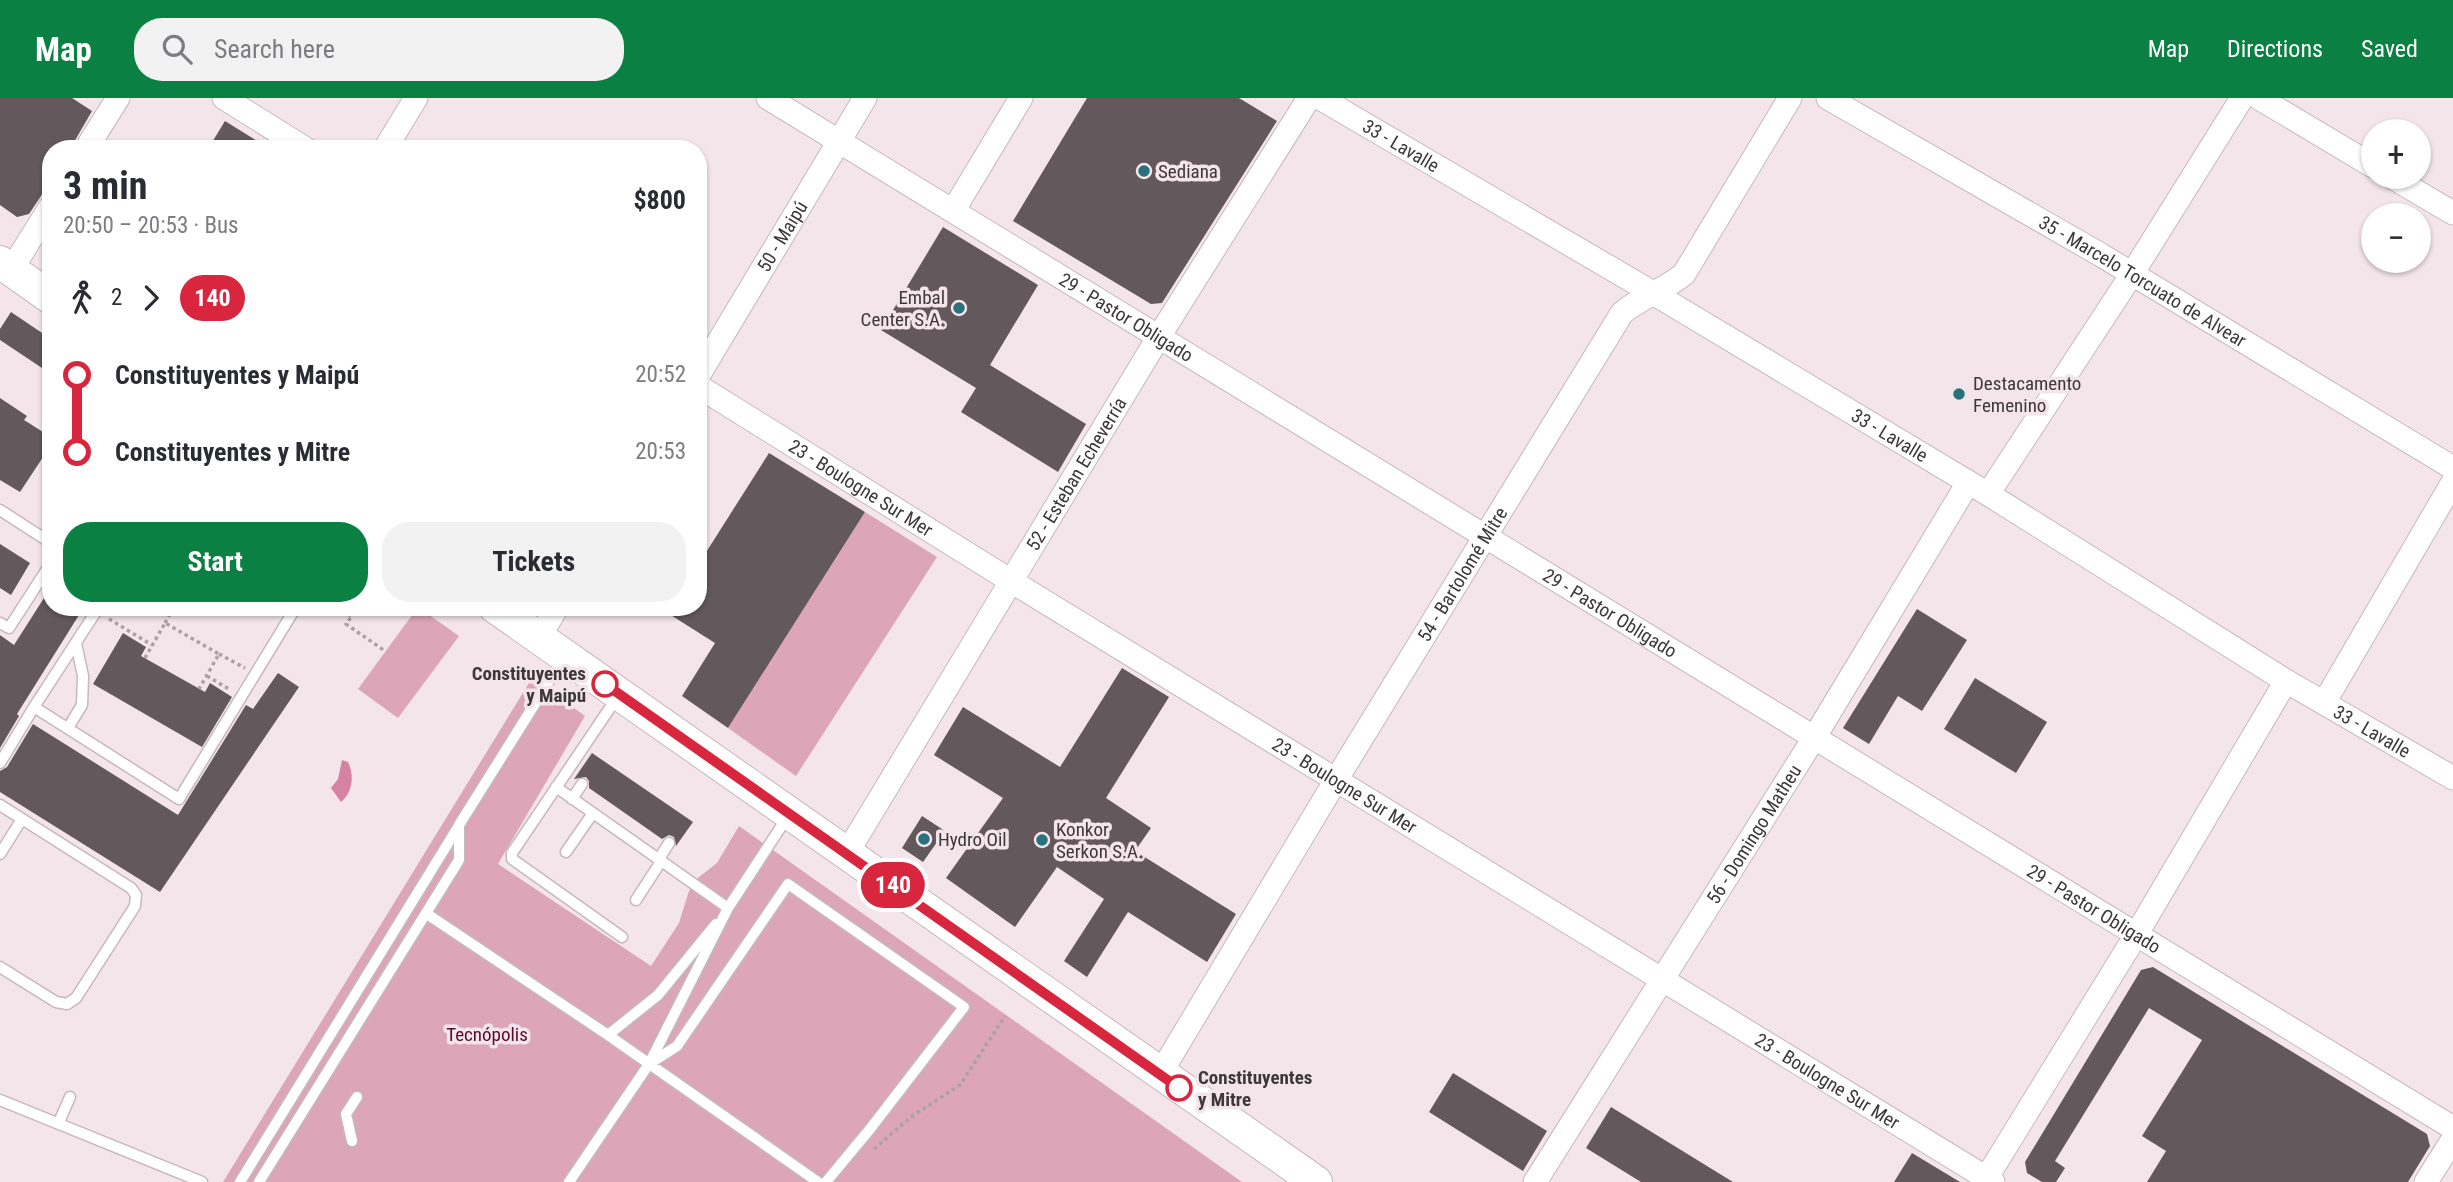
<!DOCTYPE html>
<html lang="en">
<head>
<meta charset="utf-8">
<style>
	:root { --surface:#fff; --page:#f2f2f3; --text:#2b2b33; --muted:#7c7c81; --accent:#0b8043 }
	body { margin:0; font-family:"Roboto Condensed",sans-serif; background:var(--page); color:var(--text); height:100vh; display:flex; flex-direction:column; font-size:26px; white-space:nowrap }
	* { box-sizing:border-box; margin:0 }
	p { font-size:23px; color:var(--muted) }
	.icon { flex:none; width:38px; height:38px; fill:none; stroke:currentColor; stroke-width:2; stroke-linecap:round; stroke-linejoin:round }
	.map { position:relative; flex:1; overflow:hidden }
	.side { position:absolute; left:42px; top:42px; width:665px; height:476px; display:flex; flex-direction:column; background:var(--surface); border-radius:28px; box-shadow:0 2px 5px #0004 }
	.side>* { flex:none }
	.badge { padding:0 14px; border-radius:23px; font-size:24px; line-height:46px }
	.controls { position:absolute; left:2361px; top:21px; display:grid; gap:14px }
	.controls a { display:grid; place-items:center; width:70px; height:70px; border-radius:50%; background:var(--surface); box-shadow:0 2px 5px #0004; font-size:35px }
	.map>.badge { position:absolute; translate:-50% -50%; box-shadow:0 0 0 4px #fff }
	.legs { display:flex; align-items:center; gap:10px; height:77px; padding:0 21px; font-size:23px }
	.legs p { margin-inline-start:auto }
	.overview { display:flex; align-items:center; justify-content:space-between; height:119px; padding:0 21px }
	h1 { font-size:38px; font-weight:700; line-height:52px }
	.cta { display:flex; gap:14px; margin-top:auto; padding:14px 21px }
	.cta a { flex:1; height:80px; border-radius:28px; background:var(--accent); color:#fff; font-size:28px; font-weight:700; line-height:80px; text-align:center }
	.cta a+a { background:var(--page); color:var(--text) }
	ul { padding:0 21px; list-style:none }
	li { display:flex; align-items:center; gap:24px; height:77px; font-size:26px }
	li i { display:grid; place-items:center; width:10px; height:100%; margin:0 9px; background:currentColor }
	li i::after { content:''; width:18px; height:18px; margin:-9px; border:5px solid; border-radius:50%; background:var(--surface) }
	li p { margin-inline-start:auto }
	li:first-child i { background:linear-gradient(#0000 50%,currentColor 0) }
	li:last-child i { background:linear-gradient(currentColor 50%,#0000 0) }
	header { display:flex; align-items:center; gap:42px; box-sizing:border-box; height:98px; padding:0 35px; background:var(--accent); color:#fff }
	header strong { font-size:33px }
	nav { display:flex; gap:38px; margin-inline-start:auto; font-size:24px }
	.search { width:490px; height:63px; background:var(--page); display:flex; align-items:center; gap:18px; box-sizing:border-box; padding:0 24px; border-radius:28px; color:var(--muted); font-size:26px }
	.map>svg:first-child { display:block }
</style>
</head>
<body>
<header>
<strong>Map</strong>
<div class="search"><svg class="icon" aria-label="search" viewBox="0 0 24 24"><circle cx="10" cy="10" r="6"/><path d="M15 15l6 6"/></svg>Search here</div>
<nav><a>Map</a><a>Directions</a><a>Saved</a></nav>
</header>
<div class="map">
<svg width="2453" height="1084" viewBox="0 0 2453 1084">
	<rect width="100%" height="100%" fill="#f3e5e9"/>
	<path fill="#dca6b8" d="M 865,414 L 937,459 L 796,678 L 728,630 Z
		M 418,509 L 459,538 L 398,620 L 358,591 Z
		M 532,580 L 585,618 L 498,766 L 651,868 L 679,825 L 689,793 L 699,779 L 717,765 L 739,728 L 1242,1084 L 223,1084 Z"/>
	<path fill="#d682a1" d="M 342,662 L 348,664 C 355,678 352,695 341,704 L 331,690 L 338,681 Z"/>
	<path fill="#63585b" d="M 0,0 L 72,0 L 92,13 L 70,51 L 51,51 L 51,83 L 29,116 L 17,119 L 0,107 Z
		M 1087,0 L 1239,0 L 1277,23 L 1162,205 L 1151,206 L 1013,123 Z
		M 225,23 L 270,51 L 208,51 Z
		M 943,129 L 1038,187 L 990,267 L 1086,326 L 1058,374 L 961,314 L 976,290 L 881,232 Z
		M 11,214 L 51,241 L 51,276 L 0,242 L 0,231 Z
		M 0,300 L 27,318 L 24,322 L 51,339 L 51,347 L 20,394 L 0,382 Z
		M 769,355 L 865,414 L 728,630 L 682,598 L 715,545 L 658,509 L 698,509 L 698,467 Z
		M 0,446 L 30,465 L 11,497 L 0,490 Z
		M 51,489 L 51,509 L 84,509 L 17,616 L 19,618 L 0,650 L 0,537 L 14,547 Z
		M 1917,511 L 1967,542 L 1922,613 L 1898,598 L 1869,646 L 1843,630 Z
		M 123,535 L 146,549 L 141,558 L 205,594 L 210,585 L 232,599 L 202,649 L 93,586 Z
		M 1122,570 L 1169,599 L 1106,700 L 1151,730 L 1135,753 L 1236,816 L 1207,864 L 1128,814 L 1087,879 L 1064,863 L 1104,801 L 1057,769 L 1015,829 L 946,780 L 1003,700 L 934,657 L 963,609 L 1060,669 Z
		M 278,575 L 299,589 L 160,794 L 0,694 L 0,673 L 7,669 L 33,626 L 178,717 L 246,607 L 253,611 Z
		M 1975,580 L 2047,624 L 2016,675 L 1944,631 Z
		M 592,655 L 693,724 L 676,748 L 674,739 L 669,737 L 662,741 L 589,690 L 589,683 L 586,679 L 574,681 Z
		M 922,718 L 945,733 L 923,764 L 902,750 Z
		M 2153,869 L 2427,1036 L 2430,1048 L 2408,1084 L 2147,1084 L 2166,1053 L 2142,1038 L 2202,942 L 2149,910 L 2055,1063 L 2065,1070 L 2056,1084 L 2042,1084 L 2027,1075 L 2025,1064 L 2141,872 Z
		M 1453,975 L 1547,1033 L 1523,1073 L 1429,1014 Z
		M 1611,1009 L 1733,1084 L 1641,1084 L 1586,1050 Z
		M 1912,1055 L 1960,1084 L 1894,1084 Z"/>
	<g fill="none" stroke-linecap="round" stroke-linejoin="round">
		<defs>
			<path id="lane" d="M 0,412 L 51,445
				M 99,509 L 34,609 L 179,701 L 296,509
				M 0,525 L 9,530 L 51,465
				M 618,598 L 512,755 L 512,761 L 622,839
				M 68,630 L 82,607 L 83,578 L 76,545
				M 0,665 L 34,609
				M 556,689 L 728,810
				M 572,701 L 582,686
				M 0,707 L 131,790 L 136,797 L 135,808 L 76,900 L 67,906 L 56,904 L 0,869
				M 566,754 L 593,715
				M 0,756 L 22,721
				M 636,802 L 658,768 L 662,756 L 669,745
				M 427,816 L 608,937 L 818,1084
				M 608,937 L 658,897 L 716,826
				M 649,966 L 677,948 L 788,786 L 964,909 L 870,1031 L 826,1084
				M 0,1002 L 202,1084
				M 59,1024 L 70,999
				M 352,1043 L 346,1016 L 357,999
				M 240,1084 L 458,729
				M 259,1084 L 459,762 L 459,727 L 563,561
				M 569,1084 L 649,966 L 728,810 L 788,718"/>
			<g id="street">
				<path d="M 224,0 L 306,51"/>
				<path id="s1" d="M 768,0 L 2453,1030"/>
				<path id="s2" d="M 1320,0 L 1653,195 L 1988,396 L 2286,583 L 2453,680"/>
				<path id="s3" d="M 1828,0 L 2101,157 L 2453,370"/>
				<path d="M 2259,0 L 2373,68"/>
				<path d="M 86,51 L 118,0"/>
				<path d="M 385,51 L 416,0"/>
				<path d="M 2392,79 L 2453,115"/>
				<path d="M 953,113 L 1021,0"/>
				<path d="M 11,172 L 51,108"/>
				<path id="s4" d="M 698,278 L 865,0"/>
				<path id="s5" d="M 698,288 L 1011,483 L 1993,1084"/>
				<path d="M 1988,396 L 2132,176 L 2242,0"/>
				<path d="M 539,540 L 557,509"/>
				<path d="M 2324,605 L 2453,384"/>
				<path id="s6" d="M 847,755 L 1158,240 L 1309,0"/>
				<path id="s7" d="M 1160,976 L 1336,682 L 1622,215 C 1641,199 1665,192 1684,176 L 1790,0"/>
				<path id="s8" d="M 1535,1084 L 1814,640 L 1968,385"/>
				<path d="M 1984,1084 L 2136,837 L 2286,583"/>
				<path d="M 2426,1084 L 2453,1041"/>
			</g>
			<path id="secondary" d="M 0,164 L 51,200
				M 495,509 L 1316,1084"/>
		</defs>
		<use href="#lane" stroke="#c6b8bc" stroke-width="13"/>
		<use href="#street" stroke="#c6b8bc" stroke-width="25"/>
		<use href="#secondary" stroke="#c6b8bc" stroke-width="34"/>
		<path stroke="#aca1a4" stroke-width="3.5" stroke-dasharray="3.5 3.5" stroke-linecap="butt" d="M 348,516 L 352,518 L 346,526 L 385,553
			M 109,521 L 152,547
			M 165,525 L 174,509
			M 219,556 L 245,570
			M 145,560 L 165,525 L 219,556 L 199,591
			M 207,578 L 229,591
			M 874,1051 L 911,1019 L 960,987 L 1005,918"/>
		<use href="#lane" stroke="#fff" stroke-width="10"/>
		<use href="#street" stroke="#fff" stroke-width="23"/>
		<use href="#secondary" stroke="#fff" stroke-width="32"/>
	</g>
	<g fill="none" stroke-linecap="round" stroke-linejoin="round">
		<defs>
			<path id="line-1" d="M 605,586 L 1179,990"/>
		</defs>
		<use href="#line-1" stroke="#fff" stroke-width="16"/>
		<use href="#line-1" stroke="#d7263d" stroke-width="10"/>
	</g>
	<g fill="#29727b" stroke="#f3e5e9" stroke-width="2.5">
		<circle cx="1144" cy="73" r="7"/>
		<circle cx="959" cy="210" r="7"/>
		<circle cx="1959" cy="296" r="7"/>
		<circle cx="924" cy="741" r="7"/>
		<circle cx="1042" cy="742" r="7"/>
	</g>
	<g fill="#fff" stroke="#d7263d" stroke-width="3.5">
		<circle cx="605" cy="586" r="12"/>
		<circle cx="1179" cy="990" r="12"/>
	</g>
	<g text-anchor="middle" stroke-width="7" stroke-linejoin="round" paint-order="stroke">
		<g font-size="19" fill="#3d3839" stroke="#f3e5e9">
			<text dy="7" stroke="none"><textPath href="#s2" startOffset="94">33 - Lavalle</textPath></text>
			<text dy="7" stroke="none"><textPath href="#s4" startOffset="163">50 - Maipú</textPath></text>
			<text dy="7" stroke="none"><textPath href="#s3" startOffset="364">35 - Marcelo Torcuato de Alvear</textPath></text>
			<text dy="7" stroke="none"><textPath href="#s1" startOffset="420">29 - Pastor Obligado</textPath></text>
			<text dy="7" stroke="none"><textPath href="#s2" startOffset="662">33 - Lavalle</textPath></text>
			<text dy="7" stroke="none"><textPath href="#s6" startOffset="443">52 - Esteban Echeverría</textPath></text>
			<text dy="7" stroke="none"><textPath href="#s5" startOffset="192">23 - Boulogne Sur Mer</textPath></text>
			<text dy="7" stroke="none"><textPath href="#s7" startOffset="584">54 - Bartolomé Mitre</textPath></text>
			<text dy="7" stroke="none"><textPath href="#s1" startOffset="987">29 - Pastor Obligado</textPath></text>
			<text dy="7" stroke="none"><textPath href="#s2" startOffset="1228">33 - Lavalle</textPath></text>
			<text dy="7" stroke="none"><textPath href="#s5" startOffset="760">23 - Boulogne Sur Mer</textPath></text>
			<text dy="7" stroke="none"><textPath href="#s8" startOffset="411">56 - Domingo Matheu</textPath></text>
			<text dy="7" stroke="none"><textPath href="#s1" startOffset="1554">29 - Pastor Obligado</textPath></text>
			<text dy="7" stroke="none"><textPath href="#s5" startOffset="1326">23 - Boulogne Sur Mer</textPath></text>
		</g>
		<g font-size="19" fill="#3d3839" stroke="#f3e5e9" text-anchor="start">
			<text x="1158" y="80">Sediana</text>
			<text x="945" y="206" text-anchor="end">Embal<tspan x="945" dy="22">Center S.A.</tspan></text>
			<text x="1973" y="292">Destacamento<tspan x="1973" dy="22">Femenino</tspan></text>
			<text x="1056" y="738">Konkor<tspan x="1056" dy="22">Serkon S.A.</tspan></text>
			<text x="938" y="748">Hydro Oil</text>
		</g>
		<g font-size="19" font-weight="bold" fill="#3d3839" stroke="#f3e5e9" text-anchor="end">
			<text x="586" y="582">Constituyentes<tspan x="586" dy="22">y Maipú</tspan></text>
			<text x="1198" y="986" text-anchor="start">Constituyentes<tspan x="1198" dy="22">y Mitre</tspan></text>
		</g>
		<g font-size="19" fill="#570b30" stroke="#f3e5e9">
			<text x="487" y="943">Tecnópolis</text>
		</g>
	</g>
</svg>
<div class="controls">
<a>+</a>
<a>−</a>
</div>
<b class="badge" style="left:893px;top:787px;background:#d7263d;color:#fff">140</b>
<section class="side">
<div class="overview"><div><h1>3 min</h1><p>20:50 – 20:53 · Bus</p></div><b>$800</b></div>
<div class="legs"><svg class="icon" aria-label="walk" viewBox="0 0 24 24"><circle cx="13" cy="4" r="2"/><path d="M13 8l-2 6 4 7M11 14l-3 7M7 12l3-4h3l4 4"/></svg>2<svg class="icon" aria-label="forward" viewBox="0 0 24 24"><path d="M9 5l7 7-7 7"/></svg><b class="badge" style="background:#d7263d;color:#fff">140</b></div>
<ul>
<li><i style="color:#d7263d"></i><b>Constituyentes y Maipú</b><p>20:52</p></li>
<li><i style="color:#d7263d"></i><b>Constituyentes y Mitre</b><p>20:53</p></li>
</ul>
<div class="cta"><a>Start</a><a>Tickets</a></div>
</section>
</div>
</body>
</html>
